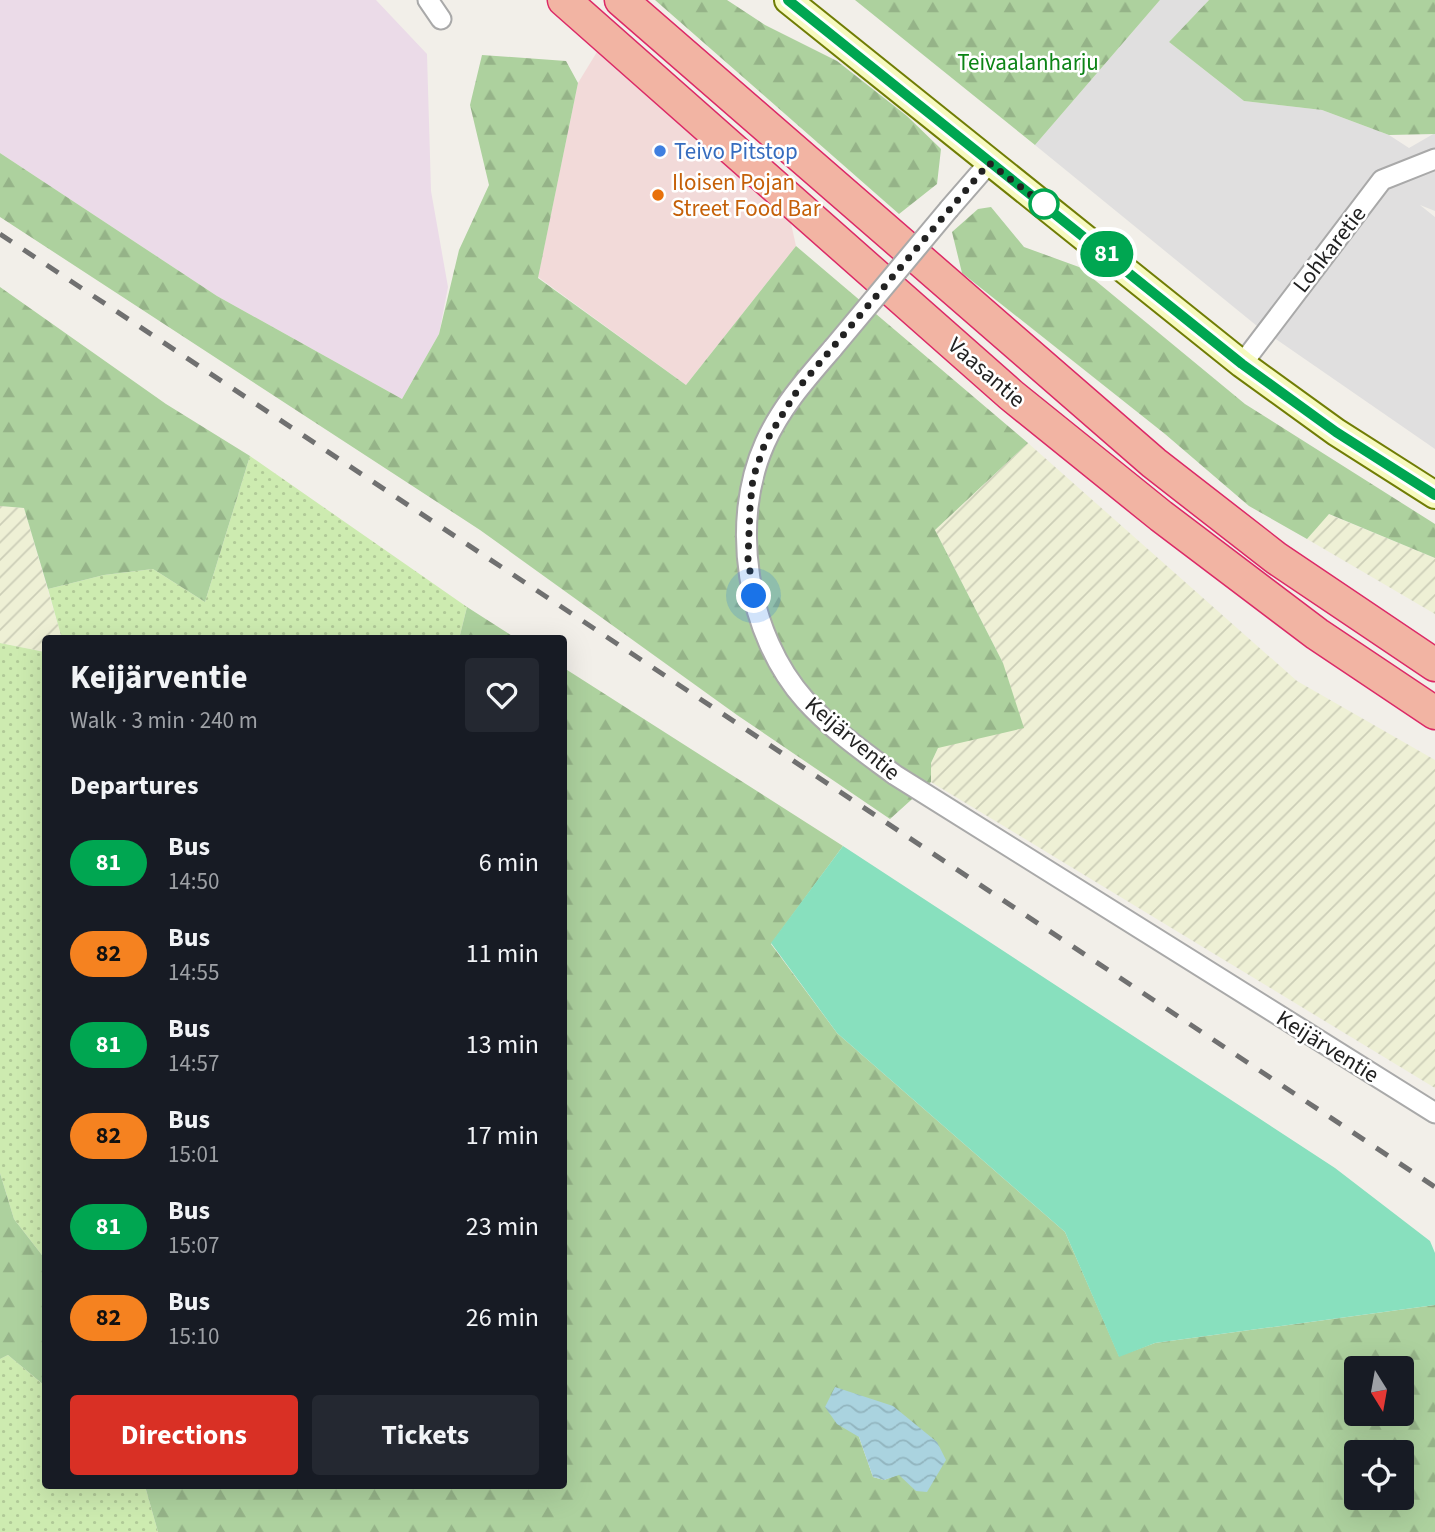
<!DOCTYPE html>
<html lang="en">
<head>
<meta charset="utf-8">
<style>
	:root { --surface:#171b24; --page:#242831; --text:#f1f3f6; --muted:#9ea1a6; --accent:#d93025 }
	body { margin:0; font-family:"Source Sans 3",sans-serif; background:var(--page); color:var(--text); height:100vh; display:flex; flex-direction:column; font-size:26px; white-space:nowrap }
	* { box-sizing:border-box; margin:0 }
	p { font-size:23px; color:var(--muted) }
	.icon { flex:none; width:38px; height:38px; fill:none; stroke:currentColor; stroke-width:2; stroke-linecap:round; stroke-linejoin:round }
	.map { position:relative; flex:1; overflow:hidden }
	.panel { position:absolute; left:42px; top:635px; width:525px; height:854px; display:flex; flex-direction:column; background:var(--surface); border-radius:7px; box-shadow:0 7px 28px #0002 }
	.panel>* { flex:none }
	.badge { padding:0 14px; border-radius:23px; font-size:24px; line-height:46px }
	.needle { width:46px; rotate:169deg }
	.controls { position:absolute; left:1344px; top:1356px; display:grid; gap:14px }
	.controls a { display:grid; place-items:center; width:70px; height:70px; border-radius:7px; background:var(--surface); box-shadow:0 7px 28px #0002; font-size:35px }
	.you { position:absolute; width:35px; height:35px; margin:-18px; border:5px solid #fff; border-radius:50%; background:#1a73e8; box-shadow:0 0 0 10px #1a73e833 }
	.map>.badge { position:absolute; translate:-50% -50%; box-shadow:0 0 0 4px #fff }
	h2 { padding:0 28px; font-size:26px; line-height:63px }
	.round { display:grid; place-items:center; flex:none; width:74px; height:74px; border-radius:7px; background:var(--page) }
	.headline { display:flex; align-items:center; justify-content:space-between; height:119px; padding:0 28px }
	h1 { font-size:33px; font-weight:700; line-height:52px }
	.action { display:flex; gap:14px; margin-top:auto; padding:14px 28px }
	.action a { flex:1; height:80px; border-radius:7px; background:var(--accent); color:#fff; font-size:28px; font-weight:700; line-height:80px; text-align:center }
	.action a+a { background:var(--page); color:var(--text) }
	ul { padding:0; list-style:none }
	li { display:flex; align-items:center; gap:21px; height:91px; padding:0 28px }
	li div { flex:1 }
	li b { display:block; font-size:26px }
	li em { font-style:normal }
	li .badge { min-width:77px; font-weight:700; text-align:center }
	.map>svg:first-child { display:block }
</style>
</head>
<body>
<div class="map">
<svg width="1435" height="1532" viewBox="0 0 1435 1532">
	<defs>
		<pattern id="farmland-furrows" width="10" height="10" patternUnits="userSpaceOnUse" patternTransform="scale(1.75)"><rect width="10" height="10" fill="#eef0d5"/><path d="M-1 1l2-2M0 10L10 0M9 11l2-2" fill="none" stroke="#ccceb7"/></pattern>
		<pattern id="grass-dots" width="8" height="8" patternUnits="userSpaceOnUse" patternTransform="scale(1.75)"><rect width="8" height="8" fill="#cdebb0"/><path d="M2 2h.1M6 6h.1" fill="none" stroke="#b0c997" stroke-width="1.8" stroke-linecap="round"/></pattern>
		<pattern id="forest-firs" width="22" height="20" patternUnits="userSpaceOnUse" patternTransform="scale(1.75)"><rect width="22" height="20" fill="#add19e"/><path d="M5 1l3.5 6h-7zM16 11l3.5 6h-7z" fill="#95b388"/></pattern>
		<pattern id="water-waves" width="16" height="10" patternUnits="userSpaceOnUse" patternTransform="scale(1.75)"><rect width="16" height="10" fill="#aad3df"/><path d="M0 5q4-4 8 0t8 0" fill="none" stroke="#92b5bf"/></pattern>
	</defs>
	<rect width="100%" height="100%" fill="#f2efe9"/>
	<path fill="#e0dfdf" d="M 1160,0 L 1209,0 L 1169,42 L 1244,101 L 1322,110 L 1389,135 L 1409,148 L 1435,133 L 1435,211 L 1420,205 L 1435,217 L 1435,449 L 1257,326 L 1035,145 Z"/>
	<path fill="#f2dad9" d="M 600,47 L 788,210 L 796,246 L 686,385 L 538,277 L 578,83 Z"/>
	<path fill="#ebdbe8" d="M 0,0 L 376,0 L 427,54 L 431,191 L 448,287 L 439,334 L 402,399 L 217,296 L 0,153 Z"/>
	<path fill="url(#farmland-furrows)" d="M 1028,443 L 1297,681 L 1435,760 L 1435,1088 L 931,782 L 931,763 L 938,748 L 1003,663 L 935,530 Z
		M 0,506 L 24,508 L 62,639 L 46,639 L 45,652 L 0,643 Z
		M 1328,514 L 1435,558 L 1435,614 L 1307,539 Z"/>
	<path fill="url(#grass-dots)" d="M 250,456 L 467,607 L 459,639 L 62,639 L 48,589 L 104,575 L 153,569 L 205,602 Z
		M 0,643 L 45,652 L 45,1259 L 14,1219 L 0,1173 Z
		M 8,1355 L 45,1386 L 46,1486 L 145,1486 L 158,1532 L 0,1532 L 0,1359 Z"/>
	<path fill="url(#forest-firs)" fill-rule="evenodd" d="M 655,0 L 727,0 L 765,25 L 837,61 L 907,116 L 941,149 L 937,184 L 899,214 Z
		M 855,0 L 1160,0 L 1035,145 Z
		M 1209,0 L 1435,0 L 1435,134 L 1389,135 L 1322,110 L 1244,101 L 1169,42 Z
		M 482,55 L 566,61 L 578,83 L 538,278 L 686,385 L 796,246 L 1028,443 L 935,530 L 1003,663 L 1024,728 L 938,748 L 931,763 L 931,782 L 890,819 L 737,715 L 480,530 L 0,217 L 0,153 L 217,296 L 402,399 L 439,334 L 459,250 L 489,185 L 470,105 Z
		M 991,207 L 1024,247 L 1079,267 L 1245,404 L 1435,524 L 1435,558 L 1329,514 L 1307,539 L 1249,506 L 1165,434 L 962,273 L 952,232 L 978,209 Z
		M 0,287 L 166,404 L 250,456 L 205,602 L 153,569 L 104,575 L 48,589 L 24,508 L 0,506 Z
		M 467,607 L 517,639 L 459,639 Z
		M 564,668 L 843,846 L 771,944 L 837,1033 L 1065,1232 L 1119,1356 L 1155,1343 L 1435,1305 L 1435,1532 L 158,1532 L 145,1486 L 564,1486 ZM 1356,1368 L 1402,1368 L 1402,1414 L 1356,1414 ZM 893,1407 L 913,1425 L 899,1474 L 884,1480 L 873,1477 L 859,1437 ZM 1356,1452 L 1402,1452 L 1402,1498 L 1356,1498 Z
		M 0,1173 L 14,1219 L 45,1259 L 45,1386 L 8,1355 L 0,1359 Z"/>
	<path fill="#88e0be" d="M 843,846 L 1335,1168 L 1430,1241 L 1435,1253 L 1435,1305 L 1155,1343 L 1119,1357 L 1065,1232 L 837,1033 L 771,943 Z"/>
	<path fill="url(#water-waves)" d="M 835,1387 L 893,1406 L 937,1442 L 946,1460 L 927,1492 L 916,1491 L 899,1475 L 884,1480 L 873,1477 L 859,1437 L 837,1424 L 825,1407 Z"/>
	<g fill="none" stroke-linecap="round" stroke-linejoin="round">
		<defs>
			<path id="minor" d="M 428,0 L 441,19
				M 949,209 L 989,163
				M 833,348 C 807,378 781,407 765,443 C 729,523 747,635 805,700 C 831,729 864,752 895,775 L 1435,1113
				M 1242,364 L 1382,180 L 1435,159"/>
			<path id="secondary" d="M 788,0 L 1242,364 L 1336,432 L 1435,495"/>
			<path id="trunk" d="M 564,0 L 1011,395 L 1161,516 L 1317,634 L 1435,713
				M 621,0 L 1154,463 L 1276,558 L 1435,665"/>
		</defs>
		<use href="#minor" stroke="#a9a9a9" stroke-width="23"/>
		<use href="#secondary" stroke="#707d05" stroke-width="30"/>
		<use href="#trunk" stroke="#dc2a67" stroke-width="35"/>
		<use href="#minor" stroke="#fff" stroke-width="19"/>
		<use href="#secondary" stroke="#f7fabf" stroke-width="26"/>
		<use href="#trunk" stroke="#f2b4a3" stroke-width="32"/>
		<path stroke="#707070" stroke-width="5" stroke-dasharray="14 14" stroke-linecap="butt" d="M 0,234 L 1435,1187"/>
		<defs>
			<path id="minor-bridge" d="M 833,348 L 949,209"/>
		</defs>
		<use href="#minor-bridge" stroke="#a9a9a9" stroke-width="23" stroke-linecap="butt"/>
		<use href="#minor-bridge" stroke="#fff" stroke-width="19"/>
	</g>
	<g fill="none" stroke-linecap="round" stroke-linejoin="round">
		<defs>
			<path id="line" d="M 788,0 L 1242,364 L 1336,432 L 1435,495"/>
		</defs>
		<use href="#line" stroke="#fff" stroke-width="16"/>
		<use href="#line" stroke="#00a651" stroke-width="10"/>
		<path stroke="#222" stroke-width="7" stroke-dasharray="0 12.6" d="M 754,596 L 748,559 L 750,507 L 753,478 L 765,443 L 800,386 L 989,163 L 1046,206 L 1044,204"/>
	</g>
	<circle fill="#3f7fe0" stroke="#fff" stroke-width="2.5" cx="660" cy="151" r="7"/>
	<circle fill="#e8710a" stroke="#fff" stroke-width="2.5" cx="658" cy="195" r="7"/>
	<circle fill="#fff" stroke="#00a651" stroke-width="3.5" cx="1044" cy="204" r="14"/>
	<g text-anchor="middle" stroke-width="5" stroke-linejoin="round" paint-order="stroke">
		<g font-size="23" fill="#0c8416" stroke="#fff">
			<text x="1028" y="70">Teivaalanharju</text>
		</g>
		<g font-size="23" fill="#366cbe" stroke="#fff" text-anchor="start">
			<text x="674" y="159">Teivo Pitstop</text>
		</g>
		<g font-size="23" fill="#c56008" stroke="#fff" text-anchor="start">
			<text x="672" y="190">Iloisen Pojan<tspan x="672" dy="26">Street Food Bar</tspan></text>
		</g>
		<g font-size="23" fill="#222" stroke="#fff">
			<text transform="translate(1329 249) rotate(-52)" y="8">Lohkaretie</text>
			<text transform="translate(987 372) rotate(41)" y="8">Vaasantie</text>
			<text transform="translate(853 738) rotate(40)" y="8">Keijärventie</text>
			<text transform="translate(1328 1046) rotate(32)" y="8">Keijärventie</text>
		</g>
	</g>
</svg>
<div class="controls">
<a><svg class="needle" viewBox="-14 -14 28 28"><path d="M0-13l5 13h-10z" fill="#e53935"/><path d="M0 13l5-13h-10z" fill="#9ea1a6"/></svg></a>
<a><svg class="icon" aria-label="locate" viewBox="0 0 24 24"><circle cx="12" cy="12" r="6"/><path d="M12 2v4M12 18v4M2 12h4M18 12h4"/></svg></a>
</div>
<div class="you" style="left:754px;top:596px"></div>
<b class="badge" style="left:1107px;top:254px;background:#00a651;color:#fff">81</b>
<section class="panel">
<div class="headline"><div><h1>Keijärventie</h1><p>Walk · 3 min · 240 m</p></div><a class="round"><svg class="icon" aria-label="heart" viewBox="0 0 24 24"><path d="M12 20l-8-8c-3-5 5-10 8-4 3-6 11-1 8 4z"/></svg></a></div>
<h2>Departures</h2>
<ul>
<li><span class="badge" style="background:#00a651;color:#fff">81</span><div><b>Bus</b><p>14:50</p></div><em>6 min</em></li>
<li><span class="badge" style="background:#f58220;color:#111">82</span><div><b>Bus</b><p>14:55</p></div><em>11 min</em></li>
<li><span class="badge" style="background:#00a651;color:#fff">81</span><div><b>Bus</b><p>14:57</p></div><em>13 min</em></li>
<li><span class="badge" style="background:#f58220;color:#111">82</span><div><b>Bus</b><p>15:01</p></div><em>17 min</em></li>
<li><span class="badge" style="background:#00a651;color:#fff">81</span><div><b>Bus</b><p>15:07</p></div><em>23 min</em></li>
<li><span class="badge" style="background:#f58220;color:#111">82</span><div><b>Bus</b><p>15:10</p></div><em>26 min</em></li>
</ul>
<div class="action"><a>Directions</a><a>Tickets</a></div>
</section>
</div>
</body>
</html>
